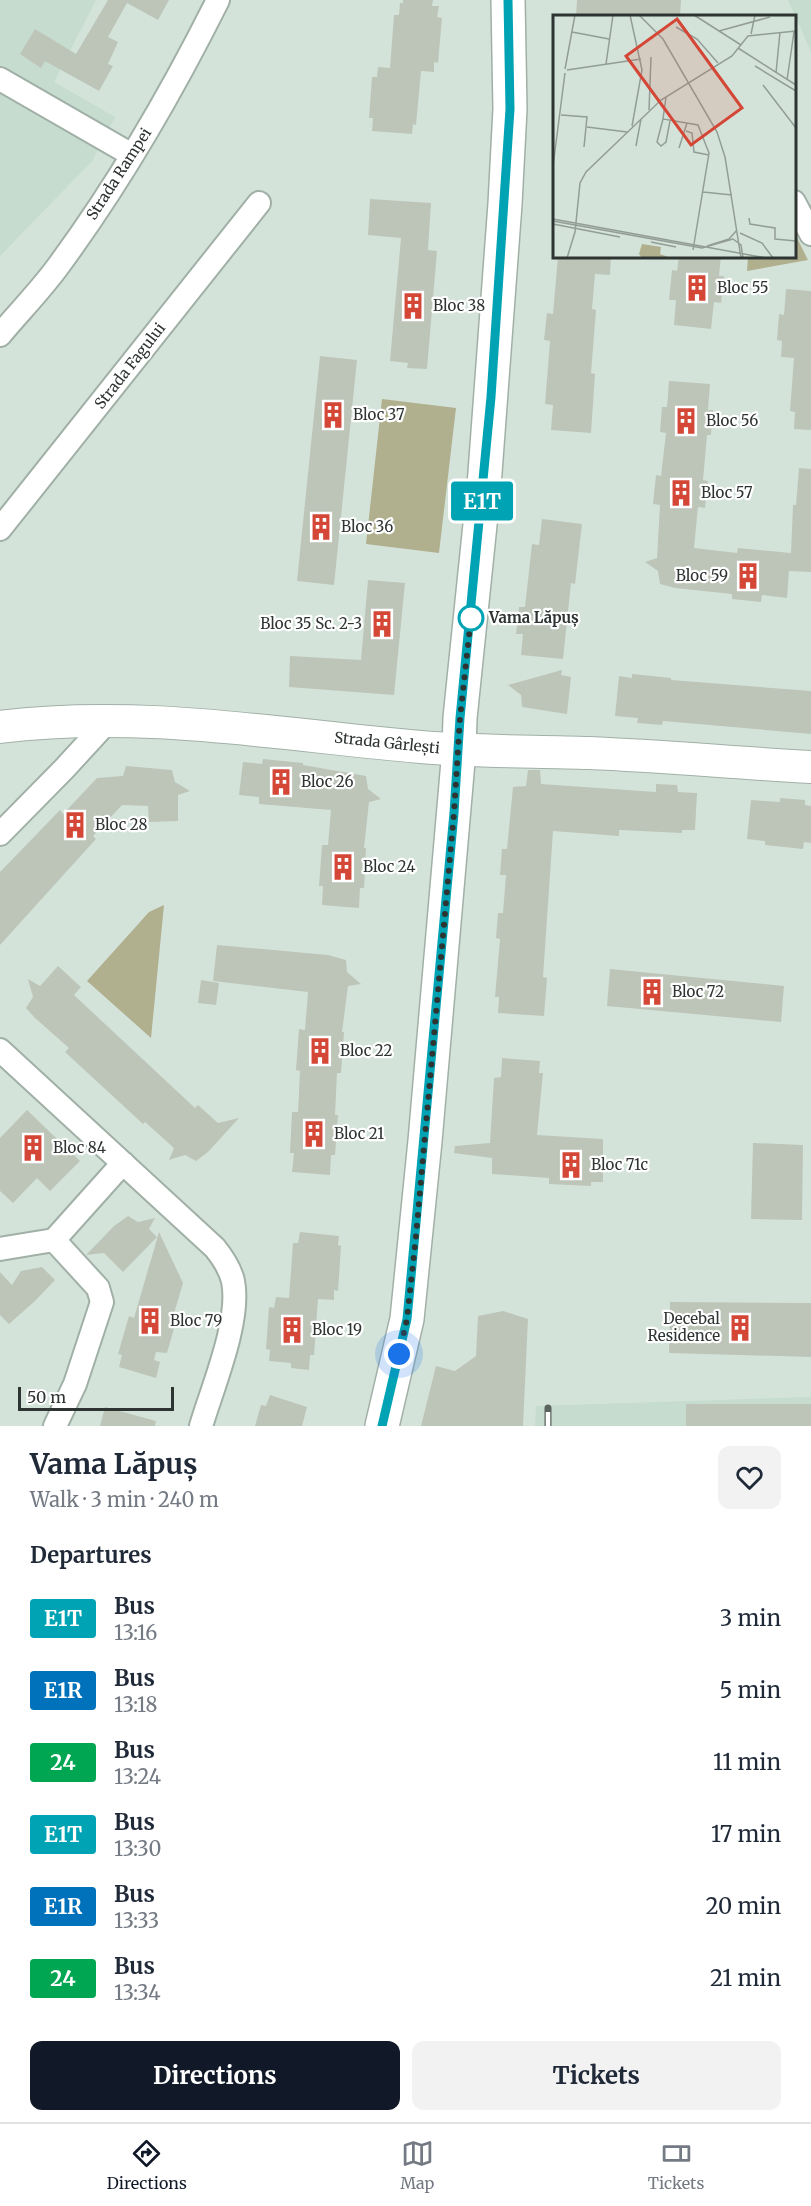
<!DOCTYPE html>
<html lang="en">
<head>
<meta charset="utf-8">
<style>
	:root { --surface:#fff; --page:#f2f2f3; --text:#1f2937; --muted:#747a83; --line:#e0e1e3; --accent:#111827 }
	body { margin:0; font-family:Merriweather,serif; background:var(--page); color:var(--text); height:100vh; display:flex; flex-direction:column; font-size:22px; white-space:nowrap }
	* { box-sizing:border-box; margin:0 }
	p { font-size:20px; color:var(--muted) }
	.icon { flex:none; width:33px; height:33px; fill:none; stroke:currentColor; stroke-width:2; stroke-linecap:round; stroke-linejoin:round }
	.map { position:relative; height:1426px; overflow:hidden }
	.drawer { display:flex; flex-direction:column; background:var(--surface); flex:1 }
	.drawer>* { flex:none }
	.badge { padding:0 12px; border-radius:4px; font-size:21px; line-height:39px }
	.scale { position:absolute; left:18px; bottom:15px; width:156px; box-sizing:border-box; padding-left:6px; border:3px solid #2e3431; border-top:0; font-size:16px; line-height:21px; white-space:nowrap; color:#2e3431; -webkit-text-stroke:4px #fff; paint-order:stroke }
	.you { position:absolute; width:30px; height:30px; margin:-15px; border:4px solid #fff; border-radius:50%; background:#1a73e8; box-shadow:0 0 0 9px #1a73e833 }
	.map>.badge { position:absolute; translate:-50% -50%; box-shadow:0 0 0 3px #fff }
	h2 { padding:0 30px; font-size:22px; line-height:54px }
	.round { display:grid; place-items:center; flex:none; width:63px; height:63px; border-radius:12px; background:var(--page) }
	.headline { display:flex; align-items:center; justify-content:space-between; height:102px; padding:0 30px }
	h1 { font-size:28px; font-weight:700; line-height:45px }
	.cta { display:flex; gap:12px; margin-top:auto; padding:12px 30px }
	.cta a { flex:1; height:69px; border-radius:12px; background:var(--accent); color:#fff; font-size:24px; font-weight:700; line-height:69px; text-align:center }
	.cta a+a { background:var(--page); color:var(--text) }
	ul { padding:0; list-style:none }
	li { display:flex; align-items:center; gap:18px; height:72px; padding:0 30px }
	li div { flex:1 }
	li b { display:block; font-size:22px }
	li em { font-style:normal }
	li .badge { min-width:66px; font-weight:700; text-align:center }
	.tabs { display:flex; justify-content:space-around; align-items:center; height:84px; border-top:2px solid var(--line); background:var(--surface); font-size:16px; color:var(--muted) }
	.tabs a { display:grid; justify-items:center; gap:3px }
	.tabs .selected { color:var(--accent) }
	.map>svg:first-child { display:block }
</style>
</head>
<body>
<div class="map">
<svg width="811" height="1426" viewBox="0 0 811 1426">
	<rect width="100%" height="100%" fill="#d4e3da"/>
	<path fill="#c5dcce" d="M 0,0 L 96,0 L 54,82 L 115,117 L 92,161 L 0,256 Z
		M 788,0 L 811,0 L 811,51 L 809,47 Z
		M 811,1397 L 811,1426 L 535,1426 L 536,1406 Z"/>
	<path fill="#b0b08f" d="M 795,234 L 808,260 L 747,271 L 748,257 L 794,256 Z
		M 382,399 L 456,408 L 439,553 L 366,544 Z
		M 164,905 L 151,1038 L 87,981 L 149,912 Z"/>
	<path fill="#bdc5b8" d="M 108,0 L 169,0 L 158,20 L 127,3 L 108,37 L 118,42 L 108,64 L 113,66 L 99,91 L 45,61 L 41,68 L 20,54 L 35,29 L 76,54 Z
		M 403,0 L 433,0 L 432,6 L 439,6 L 437,17 L 442,18 L 438,63 L 434,62 L 434,72 L 421,71 L 416,125 L 413,124 L 412,134 L 372,131 L 373,118 L 369,118 L 372,77 L 377,77 L 378,67 L 390,68 L 394,15 L 399,15 L 400,3 L 403,3 Z
		M 577,0 L 681,0 L 680,16 L 576,16 Z
		M 370,199 L 431,203 L 428,250 L 437,251 L 427,369 L 407,368 L 408,363 L 390,361 L 401,238 L 368,235 Z
		M 558,256 L 611,256 L 610,275 L 595,274 L 592,309 L 596,310 L 591,373 L 595,374 L 591,433 L 551,430 L 553,405 L 545,404 L 550,341 L 544,340 L 547,313 L 553,314 Z
		M 679,256 L 721,256 L 719,276 L 724,276 L 721,303 L 714,302 L 711,329 L 674,325 L 676,300 L 669,300 L 672,270 L 677,271 Z
		M 786,289 L 811,291 L 811,430 L 794,429 L 795,412 L 790,411 L 794,358 L 781,357 L 782,341 L 777,340 L 779,314 L 784,315 Z
		M 320,356 L 357,360 L 334,585 L 297,581 Z
		M 669,381 L 710,384 L 708,410 L 713,410 L 711,435 L 707,435 L 703,480 L 708,481 L 705,508 L 698,507 L 694,548 L 737,553 L 738,548 L 791,553 L 793,505 L 796,505 L 799,468 L 811,469 L 811,572 L 789,571 L 787,598 L 762,595 L 761,602 L 732,599 L 732,594 L 675,588 L 660,584 L 658,571 L 645,562 L 657,558 L 660,505 L 653,504 L 656,475 L 661,476 L 666,433 L 660,432 L 662,407 L 667,407 Z
		M 542,519 L 582,524 L 575,584 L 571,583 L 563,659 L 521,655 L 523,634 L 516,634 L 519,607 L 525,607 L 532,544 L 539,545 Z
		M 368,580 L 405,583 L 394,695 L 289,687 L 290,656 L 361,660 Z
		M 562,670 L 561,675 L 571,677 L 567,714 L 522,707 L 521,695 L 508,685 Z
		M 632,674 L 671,678 L 671,680 L 811,691 L 811,734 L 663,721 L 662,725 L 637,723 L 638,718 L 615,716 L 619,676 L 632,678 Z
		M 263,759 L 303,763 L 303,765 L 366,776 L 368,789 L 381,799 L 369,802 L 364,848 L 366,848 L 364,888 L 360,888 L 359,908 L 322,905 L 323,886 L 319,886 L 322,845 L 328,845 L 331,810 L 259,804 L 259,797 L 239,795 L 243,762 L 262,764 Z
		M 126,766 L 172,770 L 175,782 L 190,791 L 178,795 L 178,821 L 149,822 L 148,806 L 122,805 L 93,836 L 96,839 L 0,945 L 0,872 L 60,810 L 63,814 L 97,778 L 123,776 Z
		M 528,770 L 540,770 L 541,784 L 656,792 L 656,784 L 677,785 L 678,792 L 697,793 L 695,830 L 682,830 L 682,833 L 619,830 L 619,836 L 553,831 L 543,977 L 547,978 L 544,1016 L 498,1013 L 499,997 L 495,997 L 500,939 L 496,938 L 498,913 L 503,913 L 506,875 L 500,875 L 502,849 L 507,849 L 513,787 L 526,786 Z
		M 780,798 L 805,800 L 805,805 L 811,806 L 811,843 L 804,842 L 803,849 L 765,845 L 765,841 L 747,839 L 751,800 L 780,802 Z
		M 217,945 L 328,955 L 346,960 L 347,972 L 361,984 L 348,986 L 342,1032 L 344,1032 L 341,1073 L 337,1073 L 335,1115 L 338,1115 L 335,1155 L 331,1155 L 330,1175 L 292,1172 L 294,1153 L 290,1153 L 292,1112 L 298,1112 L 300,1071 L 296,1070 L 299,1029 L 305,1030 L 308,992 L 213,981 Z
		M 58,966 L 81,987 L 74,995 L 195,1108 L 198,1105 L 218,1123 L 239,1118 L 208,1152 L 196,1161 L 185,1155 L 169,1160 L 174,1148 L 145,1122 L 143,1124 L 65,1052 L 69,1048 L 35,1018 L 26,1008 L 33,997 L 28,979 L 40,986 Z
		M 610,969 L 784,986 L 781,1022 L 607,1006 Z
		M 201,980 L 219,983 L 216,1005 L 198,1003 Z
		M 502,1058 L 540,1061 L 539,1073 L 543,1073 L 537,1135 L 603,1139 L 603,1182 L 591,1182 L 591,1186 L 549,1184 L 549,1178 L 492,1174 L 492,1158 L 454,1153 L 455,1146 L 490,1143 L 494,1078 L 501,1077 Z
		M 27,1110 L 80,1161 L 50,1191 L 37,1178 L 13,1203 L 0,1191 L 0,1138 Z
		M 753,1143 L 803,1145 L 802,1220 L 751,1219 Z
		M 128,1216 L 138,1222 L 155,1218 L 149,1229 L 157,1237 L 123,1272 L 104,1253 L 86,1255 L 114,1226 Z
		M 159,1232 L 183,1283 L 171,1324 L 175,1325 L 167,1353 L 156,1352 L 154,1360 L 160,1362 L 156,1378 L 119,1367 L 122,1355 L 118,1354 L 129,1316 L 134,1318 Z
		M 300,1232 L 339,1236 L 338,1245 L 341,1246 L 338,1291 L 334,1290 L 334,1300 L 318,1299 L 314,1355 L 310,1355 L 309,1370 L 291,1368 L 291,1363 L 269,1361 L 270,1350 L 266,1349 L 269,1307 L 274,1308 L 276,1297 L 289,1298 L 293,1243 L 298,1243 Z
		M 42,1267 L 55,1280 L 35,1301 L 9,1324 L 0,1315 L 0,1272 L 12,1285 L 21,1271 Z
		M 670,1302 L 811,1303 L 811,1357 L 669,1353 Z
		M 503,1311 L 528,1319 L 523,1426 L 421,1426 L 436,1366 L 455,1371 L 476,1356 L 478,1316 Z
		M 270,1395 L 307,1407 L 302,1426 L 255,1426 L 261,1405 L 266,1406 Z
		M 686,1404 L 811,1404 L 811,1426 L 686,1426 Z
		M 105,1407 L 156,1421 L 155,1426 L 100,1426 Z"/>
	<g fill="none" stroke-linecap="round" stroke-linejoin="round">
		<defs>
			<path id="street" d="M 0,79 L 132,155
				M 794,202 L 811,234
				M 0,335 C 19,312 41,290 59,265 C 120,182 172,92 218,0
				M 0,529 L 259,203
				M 0,834 L 64,769 L 109,720
				M 0,1050 L 215,1248 C 223,1258 230,1268 233,1281 C 241,1320 213,1386 201,1426
				M 54,1240 L 98,1288 L 102,1302 L 75,1384 L 55,1426
				M 0,1249 L 54,1240 L 123,1163"/>
			<path id="secondary" d="M 0,727 C 140,709 281,735 421,747 C 477,752 533,751 589,753 C 663,756 737,763 811,767"/>
			<path id="primary" d="M 382,1426 L 407,1319 L 425,1141 L 459,750 L 460,718 L 484,486 L 505,204 L 510,109 L 508,0"/>
		</defs>
		<use href="#street" stroke="#a1b0a7" stroke-width="26"/>
		<use href="#secondary" stroke="#a1b0a7" stroke-width="34"/>
		<use href="#primary" stroke="#a1b0a7" stroke-width="36"/>
		<use href="#street" stroke="#fff" stroke-width="22"/>
		<use href="#secondary" stroke="#fff" stroke-width="32"/>
		<use href="#primary" stroke="#fff" stroke-width="33"/>
		<defs>
			<path id="rail" d="M 548,1426 L 548,1408"/>
		</defs>
		<use href="#rail" stroke="#5a635e" stroke-width="7"/>
		<use href="#rail" stroke="#fff" stroke-width="4.5" stroke-dasharray="14" stroke-linecap="butt"/>
	</g>
	<g fill="none" stroke-linecap="round" stroke-linejoin="round">
		<defs>
			<path id="line" d="M 382,1426 L 407,1319 L 409,1298 L 454,813 L 460,718 L 491,397 L 510,109 L 508,0"/>
		</defs>
		<use href="#line" stroke="#fff" stroke-width="14"/>
		<use href="#line" stroke="#00a3b4" stroke-width="9"/>
		<path stroke="#2e3431" stroke-width="6" stroke-dasharray="0 10.8" d="M 399,1354 L 407,1319 L 416,1236 L 454,813 L 460,718 L 471,618"/>
	</g>
	<defs>
		<symbol id="building-bare" viewBox="-9 -9 18 18"><path d="M-4-6H4V6H1V3H-1V6H-4ZM-2.5-4.3h1.7v1.8h-1.7ZM.8-4.3h1.7v1.8H.8ZM-2.5-1h1.7V.8h-1.7ZM.8-1h1.7V.8H.8Z" fill="#d44737" stroke="#fff" stroke-width="2.5" paint-order="stroke"/></symbol>
	</defs>
	<g fill-rule="evenodd">
		<use href="#building-bare" x="678" y="269" width="38" height="38"/>
		<use href="#building-bare" x="394" y="287" width="38" height="38"/>
		<use href="#building-bare" x="314" y="396" width="38" height="38"/>
		<use href="#building-bare" x="667" y="402" width="38" height="38"/>
		<use href="#building-bare" x="662" y="474" width="38" height="38"/>
		<use href="#building-bare" x="302" y="508" width="38" height="38"/>
		<use href="#building-bare" x="729" y="557" width="38" height="38"/>
		<use href="#building-bare" x="363" y="605" width="38" height="38"/>
		<use href="#building-bare" x="262" y="763" width="38" height="38"/>
		<use href="#building-bare" x="56" y="806" width="38" height="38"/>
		<use href="#building-bare" x="324" y="848" width="38" height="38"/>
		<use href="#building-bare" x="633" y="973" width="38" height="38"/>
		<use href="#building-bare" x="301" y="1032" width="38" height="38"/>
		<use href="#building-bare" x="295" y="1115" width="38" height="38"/>
		<use href="#building-bare" x="14" y="1129" width="38" height="38"/>
		<use href="#building-bare" x="552" y="1146" width="38" height="38"/>
		<use href="#building-bare" x="131" y="1302" width="38" height="38"/>
		<use href="#building-bare" x="721" y="1309" width="38" height="38"/>
		<use href="#building-bare" x="273" y="1311" width="38" height="38"/>
	</g>
	<circle fill="#fff" stroke="#00a3b4" stroke-width="3" cx="471" cy="618" r="12"/>
	<g text-anchor="middle" stroke-width="4.5" stroke-linejoin="round" paint-order="stroke">
		<g font-size="15" fill="#2e3431" stroke="#fff">
			<text transform="translate(119 174) rotate(-57)" y="5">Strada Rampei</text>
			<text transform="translate(130 366) rotate(-52)" y="5">Strada Fagului</text>
			<text transform="translate(387 743) rotate(6)" y="5">Strada Gârlești</text>
		</g>
		<g font-size="15" fill="#2e3431" stroke="#fff" text-anchor="start">
			<text x="717" y="293">Bloc 55</text>
			<text x="433" y="311">Bloc 38</text>
			<text x="353" y="420">Bloc 37</text>
			<text x="706" y="426">Bloc 56</text>
			<text x="701" y="498">Bloc 57</text>
			<text x="341" y="532">Bloc 36</text>
			<text x="728" y="581" text-anchor="end">Bloc 59</text>
			<text x="362" y="629" text-anchor="end">Bloc 35 Sc. 2-3</text>
			<text x="301" y="787">Bloc 26</text>
			<text x="95" y="830">Bloc 28</text>
			<text x="363" y="872">Bloc 24</text>
			<text x="672" y="997">Bloc 72</text>
			<text x="340" y="1056">Bloc 22</text>
			<text x="334" y="1139">Bloc 21</text>
			<text x="53" y="1153">Bloc 84</text>
			<text x="591" y="1170">Bloc 71c</text>
			<text x="720" y="1324" text-anchor="end">Decebal<tspan x="720" dy="17">Residence</tspan></text>
			<text x="170" y="1326">Bloc 79</text>
			<text x="312" y="1335">Bloc 19</text>
		</g>
		<g font-size="15" font-weight="bold" fill="#2e3431" stroke="#fff" text-anchor="start">
			<text x="489" y="623">Vama Lăpuș</text>
		</g>
	</g>
	<g transform="translate(553 15)">
		<rect width="243" height="243" fill="#d4e3da"/>
		<path d="M 89,229 L 108,232 L 107,239 L 118,243 L 89,243 L 86,239 Z" fill="#b0b08f"/>
		<path fill="none" stroke="#929d96" stroke-width="1.5" d="M 77,0 L 89,55 L 79,111M 86,0 L 110,24 L 164,117 L 172,142 L 188,243M 141,0 L 188,30M 123,12 L 144,24 L 165,48M 166,16 L 217,2M 19,17 L 56,24M 198,19 L 202,0M 185,33 L 243,70M 53,49 L 60,0M 202,51 L 243,76M 12,54 L 22,0M 14,55 L 88,44M 223,58 L 227,17M 234,65 L 241,17M 210,70 L 243,113M 113,82 L 110,104 L 145,110 L 156,138 L 140,235M 96,95 L 98,42M 8,100 L 34,102 L 31,132M 110,104 L 104,127 L 108,131 L 113,127 L 117,106M 34,112 L 74,117M 133,116 L 139,118 L 141,137 L 156,140M 83,131 L 88,104M 126,133 L 134,108M 0,151 L 12,58M 150,177 L 179,180M 196,203 L 197,209 L 222,213 L 222,224 L 243,226M 0,204 L 213,243M 0,206 L 149,233 L 180,224 L 188,230 L 190,243M 0,209 L 67,222M 187,218 L 209,228 L 220,243M 98,227 L 123,232M 154,231 L 176,224 L 184,215M 14,243 L 22,217 L 27,168 L 33,157 L 108,85 L 179,41 L 195,21 L 243,16"/>
		<path fill="#d44737" fill-opacity="0.15" stroke="#d44737" stroke-width="3" d="M 124,4 L 189,93 L 138,130 L 73,41 Z"/>
		<rect width="243" height="243" fill="none" stroke="#2e3431" stroke-width="3"/>
	</g>
</svg>
<div class="scale">50 m</div>
<div class="you" style="left:399px;top:1354px"></div>
<b class="badge" style="left:482px;top:501px;background:#00a3b4;color:#fff">E1T</b>
</div>
<section class="drawer">
<div class="headline"><div><h1>Vama Lăpuș</h1><p>Walk · 3 min · 240 m</p></div><a class="round"><svg class="icon" aria-label="heart" viewBox="0 0 24 24"><path d="M12 20l-8-8c-3-5 5-10 8-4 3-6 11-1 8 4z"/></svg></a></div>
<h2>Departures</h2>
<ul>
<li><span class="badge" style="background:#00a3b4;color:#fff">E1T</span><div><b>Bus</b><p>13:16</p></div><em>3 min</em></li>
<li><span class="badge" style="background:#0072bc;color:#fff">E1R</span><div><b>Bus</b><p>13:18</p></div><em>5 min</em></li>
<li><span class="badge" style="background:#00a651;color:#fff">24</span><div><b>Bus</b><p>13:24</p></div><em>11 min</em></li>
<li><span class="badge" style="background:#00a3b4;color:#fff">E1T</span><div><b>Bus</b><p>13:30</p></div><em>17 min</em></li>
<li><span class="badge" style="background:#0072bc;color:#fff">E1R</span><div><b>Bus</b><p>13:33</p></div><em>20 min</em></li>
<li><span class="badge" style="background:#00a651;color:#fff">24</span><div><b>Bus</b><p>13:34</p></div><em>21 min</em></li>
</ul>
<div class="cta"><a>Directions</a><a>Tickets</a></div>
</section>
<nav class="tabs">
<a class="selected"><svg class="icon" aria-label="directions" viewBox="0 0 24 24"><path d="M12 3l9 9-9 9-9-9zM9 14v-3h6M13 9l2 2-2 2"/></svg>Directions</a>
<a><svg class="icon" aria-label="map" viewBox="0 0 24 24"><path d="M3 6l6-2 6 2 6-2v14l-6 2-6-2-6 2zM9 4v14M15 6v14"/></svg>Map</a>
<a><svg class="icon" aria-label="tickets" viewBox="0 0 24 24"><path d="M3 7h18v10H3zM15 7v10"/></svg>Tickets</a>
</nav>
</body>
</html>
